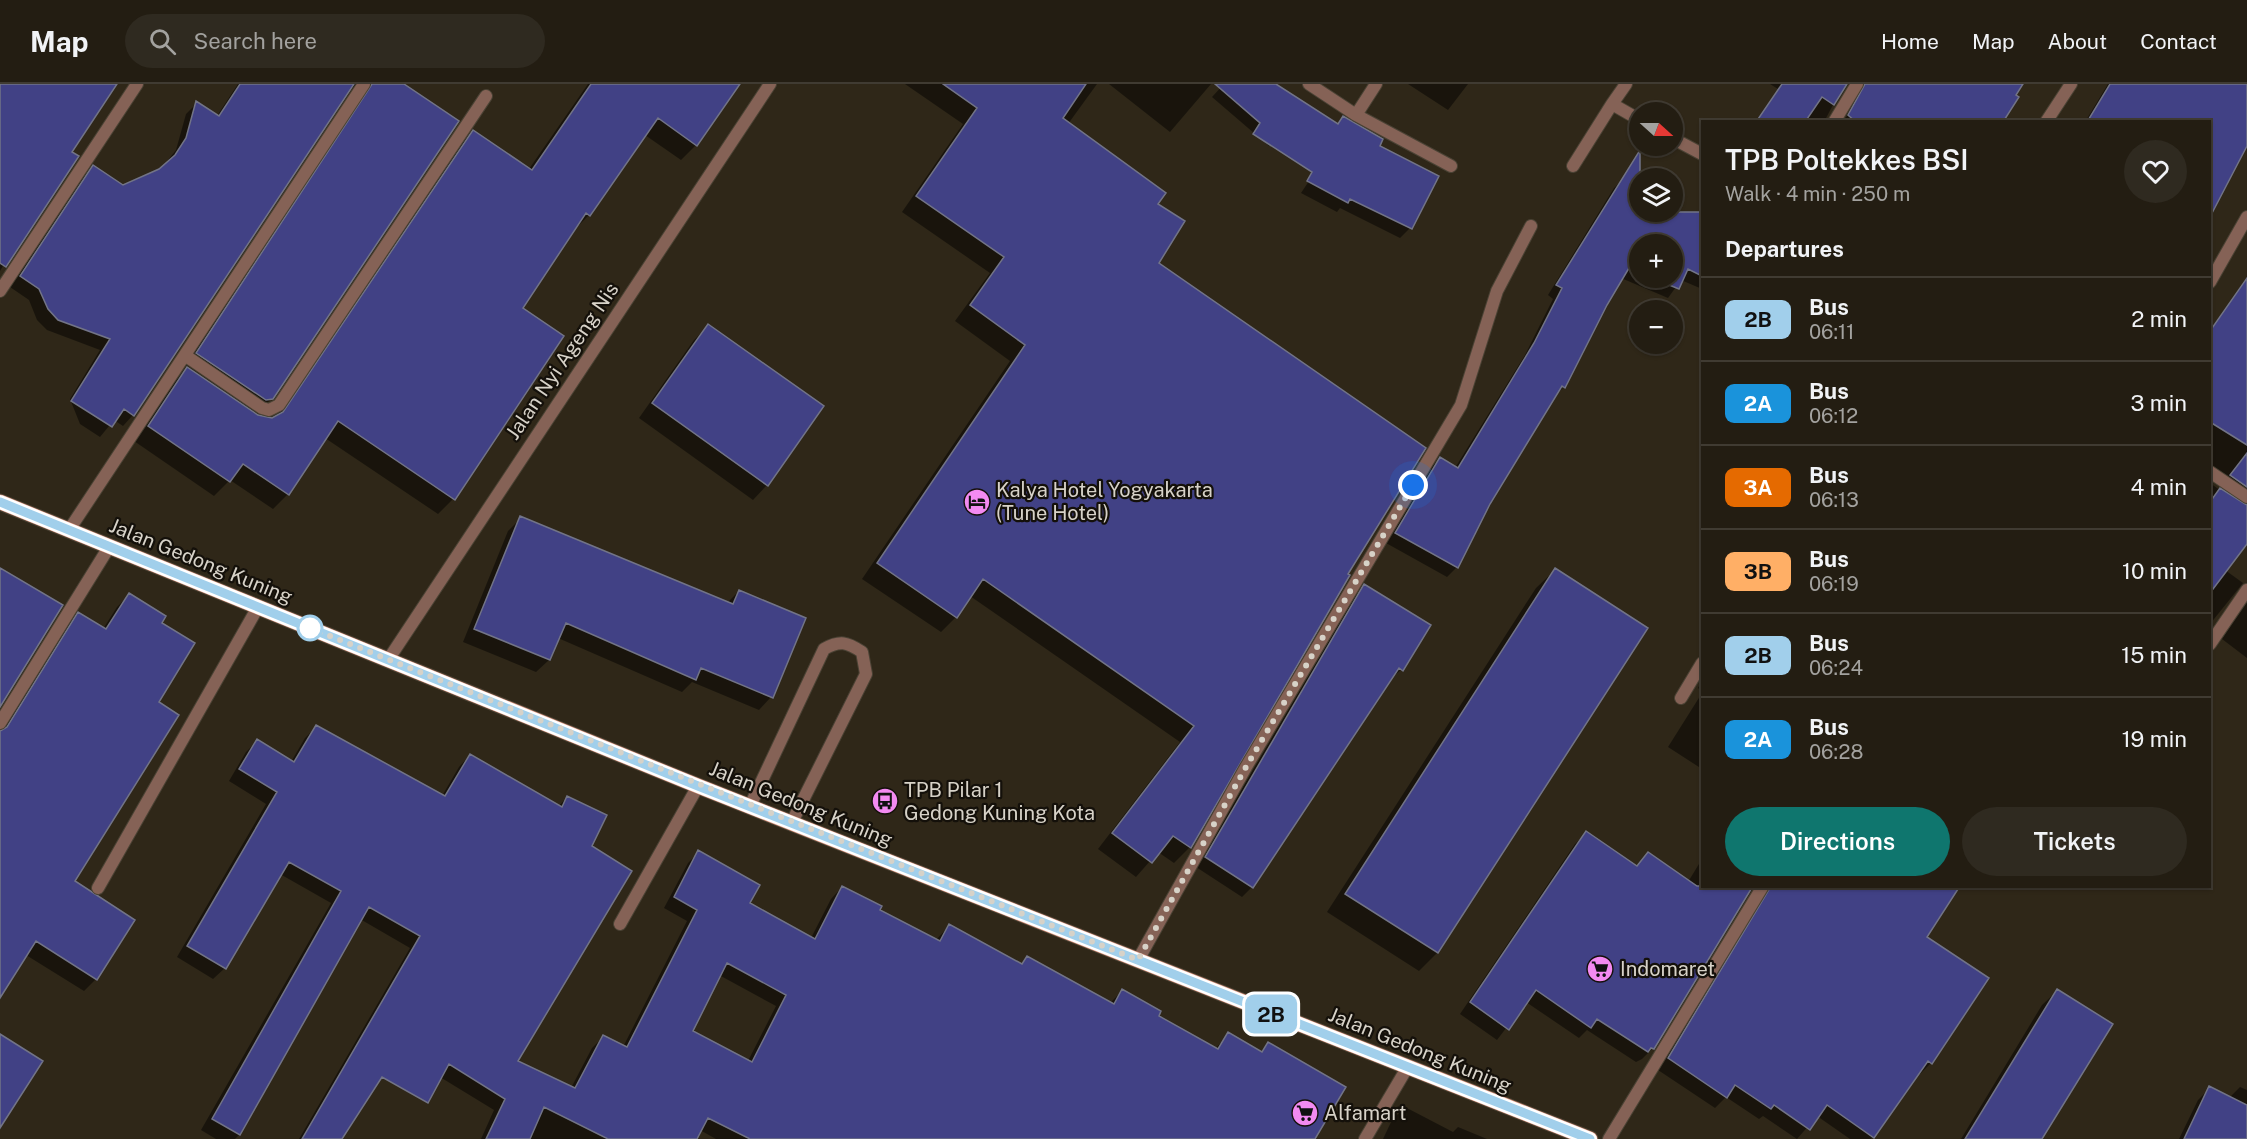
<!DOCTYPE html>
<html lang="en">
<head>
<meta charset="utf-8">
<style>
	:root { --surface:#231d12; --page:#2f2a20; --text:#f1f3f6; --muted:#a3a29f; --line:#403b32; --accent:#0f766e }
	body { margin:0; font-family:"Public Sans",sans-serif; background:var(--page); color:var(--text); height:100vh; display:flex; flex-direction:column; font-size:22px; white-space:nowrap }
	* { box-sizing:border-box; margin:0 }
	p { font-size:20px; color:var(--muted) }
	.icon { flex:none; width:33px; height:33px; fill:none; stroke:currentColor; stroke-width:2; stroke-linecap:round; stroke-linejoin:round }
	.map { position:relative; flex:1; overflow:hidden }
	.side { position:absolute; left:1701px; top:36px; width:510px; height:768px; display:flex; flex-direction:column; background:var(--surface); border-radius:0px; box-shadow:0 2px 4px #0004,0 0 0 2px var(--line) }
	.side>* { flex:none }
	.badge { padding:0 12px; border-radius:9px; font-size:21px; line-height:39px }
	.needle { width:39px; rotate:111deg }
	.tools { position:absolute; left:1629px; top:18px; display:grid; gap:12px }
	.tools a { display:grid; place-items:center; width:54px; height:54px; border-radius:50%; background:var(--surface); box-shadow:0 2px 4px #0004,0 0 0 2px var(--line); font-size:30px }
	.you { position:absolute; width:30px; height:30px; margin:-15px; border:4px solid #fff; border-radius:50%; background:#1a73e8; box-shadow:0 0 0 9px #1a73e833 }
	.map>.badge { position:absolute; translate:-50% -50%; box-shadow:0 0 0 3px #fff }
	h2 { padding:0 24px; font-size:22px; line-height:54px }
	.round { display:grid; place-items:center; flex:none; width:63px; height:63px; border-radius:32px; background:var(--page) }
	.summary { display:flex; align-items:center; justify-content:space-between; height:102px; padding:0 24px }
	h1 { font-size:28px; font-weight:600; line-height:45px }
	.primary-button { display:flex; gap:12px; margin-top:auto; padding:12px 24px }
	.primary-button a { flex:1; height:69px; border-radius:36px; background:var(--accent); color:#fff; font-size:24px; font-weight:600; line-height:69px; text-align:center }
	.primary-button a+a { background:var(--page); color:var(--text) }
	ul { padding:0; list-style:none }
	li { display:flex; align-items:center; gap:18px; height:84px; padding:0 24px; border-top:2px solid var(--line) }
	li div { flex:1 }
	li b { display:block; font-size:22px }
	li em { font-style:normal }
	li .badge { min-width:66px; font-weight:700; text-align:center }
	header { display:flex; align-items:center; gap:36px; box-sizing:border-box; height:84px; padding:0 30px; background:var(--surface); border-bottom:2px solid var(--line) }
	header strong { font-size:28px }
	nav { display:flex; gap:33px; margin-inline-start:auto; font-size:21px }
	.search { width:420px; height:54px; background:var(--page); display:flex; align-items:center; gap:15px; box-sizing:border-box; padding:0 21px; border-radius:33px; color:var(--muted); font-size:22px }
	.map>svg:first-child { display:block }
</style>
</head>
<body>
<header>
<strong>Map</strong>
<div class="search"><svg class="icon" aria-label="search" viewBox="0 0 24 24"><circle cx="10" cy="10" r="6"/><path d="M15 15l6 6"/></svg>Search here</div>
<nav><a>Home</a><a>Map</a><a>About</a><a>Contact</a></nav>
</header>
<div class="map">
<svg width="2247" height="1055" viewBox="0 0 2247 1055">
	<rect width="100%" height="100%" fill="#2f2718"/>
	<path fill="#0007" fill-rule="evenodd" d="M 0,0 L 115,0 L 70,68 L 0,187 Z
		M 238,0 L 402,0 L 272,314 L 261,325 L 254,327 L 186,280 L 361,17 L 361,8 L 357,3 L 349,5 L 133,331 L 123,342 L 114,336 L 100,353 L 80,340 L 70,315 L 100,266 L 47,246 L 37,236 L 29,216 L 10,203 L 83,94 L 93,83 L 123,103 L 160,86 L 176,66 L 186,30 L 197,19 L 217,32 Z
		M 588,0 L 738,0 L 696,61 L 681,76 L 645,51 L 589,131 L 574,146 L 521,225 L 453,415 L 438,430 L 325,354 L 288,410 L 273,425 L 230,396 L 214,412 L 134,357 L 172,300 L 187,285 L 257,332 L 272,335 L 276,333 L 458,63 L 473,48 L 529,85 Z
		M 905,0 L 1097,0 L 1068,40 L 1155,121 L 1157,179 L 1346,490 L 1190,763 L 1174,779 L 1158,768 L 1136,793 L 1098,765 L 1180,658 L 970,512 L 956,533 L 941,548 L 862,495 L 1010,277 L 955,237 L 990,189 L 902,128 L 963,40 Z
		M 1109,0 L 1211,0 L 1170,48 Z
		M 1224,0 L 1273,0 L 1278,54 L 1269,62 L 1212,13 Z
		M 1408,0 L 1468,0 L 1448,26 Z
		M 1770,0 L 1810,0 L 1835,17 L 1824,38 L 1755,38 L 1778,5 Z
		M 1874,0 L 2021,0 L 2001,38 L 1842,38 Z
		M 2108,0 L 2247,0 L 2247,62 L 2210,132 L 2210,38 L 2085,38 Z
		M 1341,49 L 1378,62 L 1410,144 L 1400,154 L 1340,124 L 1337,128 L 1301,109 Z
		M 1624,94 L 1640,128 L 1662,128 L 1702,146 L 1702,205 L 1681,196 L 1668,214 L 1621,194 L 1564,303 L 1555,311 L 1488,420 L 1457,483 L 1447,493 L 1386,459 L 1430,384 L 1440,375 L 1455,384 L 1525,271 L 1553,215 L 1548,211 L 1614,104 ZM 1640,160 L 1672,160 L 1672,194 L 1640,194 Z
		M 2247,193 L 2247,458 L 2225,486 L 2243,499 L 2210,540 L 2210,399 L 2245,424 L 2242,416 L 2210,395 L 2210,246 Z
		M 708,242 L 767,401 L 753,416 L 639,334 L 694,256 Z
		M 521,434 L 727,519 L 739,507 L 771,613 L 759,626 L 692,598 L 682,608 L 558,554 L 549,576 L 536,588 L 463,558 L 508,447 Z
		M 1555,486 L 1646,544 L 1437,869 L 1419,887 L 1327,828 L 1536,504 Z
		M 1365,502 L 1401,586 L 1390,595 L 1252,803 L 1242,813 L 1196,783 L 1355,512 Z
		M 129,511 L 160,540 L 157,619 L 73,797 L 96,895 L 84,907 L 26,871 L 0,911 L 0,647 L 66,542 L 79,530 L 103,545 L 117,523 Z
		M 2247,516 L 2247,574 L 2222,555 Z
		M 1702,596 L 1702,607 L 1698,604 Z
		M 1702,609 L 1702,685 L 1668,663 Z
		M 316,643 L 442,712 L 459,683 L 470,671 L 558,723 L 567,713 L 590,763 L 515,978 L 571,1004 L 592,964 L 603,953 L 623,963 L 687,837 L 664,824 L 688,779 L 699,768 L 748,820 L 811,854 L 831,815 L 842,803 L 878,826 L 936,856 L 949,842 L 1020,881 L 1027,874 L 1110,919 L 1122,907 L 1157,933 L 1215,965 L 1229,950 L 1260,968 L 1269,960 L 1314,1055 L 716,1055 L 700,1046 L 696,1055 L 481,1055 L 494,1026 L 440,993 L 384,986 L 340,1055 L 299,1055 L 410,864 L 360,835 L 239,1051 L 235,1055 L 216,1055 L 201,1046 L 331,819 L 280,790 L 225,884 L 213,895 L 177,873 L 266,720 L 229,697 L 246,668 L 257,657 L 291,678 L 305,654 ZM 719,891 L 776,922 L 748,977 L 691,947 Z
		M 1586,749 L 1636,783 L 1648,770 L 1688,798 L 1702,775 L 1702,802 L 1960,802 L 1925,854 L 1987,894 L 1931,979 L 1920,990 L 1918,989 L 1871,1055 L 1850,1055 L 1817,1032 L 1797,1055 L 1763,1032 L 1759,1035 L 1726,1013 L 1715,1024 L 1658,986 L 1755,805 L 1749,807 L 1653,964 L 1642,975 L 1636,978 L 1587,946 L 1579,954 L 1526,918 L 1497,956 L 1460,930 L 1575,760 Z
		M 2057,907 L 2041,1055 L 1961,1055 L 2042,921 Z
		M 2240,1003 L 2247,1006 L 2247,1055 L 2179,1055 L 2198,1016 L 2210,1004 L 2229,1014 Z
		M 1405,1023 L 1453,1048 L 1458,1043 L 1487,1055 L 1383,1055 L 1392,1036 Z"/>
	<path fill="#414185" stroke="#727487" stroke-width="1.5" fill-rule="evenodd" d="M 0,0 L 117,0 L 72,68 L 79,72 L 6,183 L 0,179 Z
		M 240,0 L 354,0 L 134,332 L 124,325 L 112,343 L 71,317 L 110,255 L 58,236 L 48,225 L 39,205 L 20,192 L 93,81 L 123,101 L 159,85 L 175,71 L 186,54 L 196,17 L 219,32 Z
		M 372,0 L 404,0 L 459,37 L 273,315 L 266,316 L 196,269 Z
		M 591,0 L 740,0 L 697,62 L 658,34 L 590,132 L 586,129 L 523,224 L 564,252 L 455,416 L 338,337 L 289,411 L 243,380 L 230,398 L 148,342 L 187,283 L 258,331 L 272,334 L 283,328 L 473,46 L 532,86 Z
		M 943,0 L 1086,0 L 1063,34 L 1166,109 L 1158,120 L 1185,137 L 1159,179 L 1426,364 L 1348,490 L 1350,491 L 1191,764 L 1173,752 L 1152,779 L 1112,749 L 1194,642 L 983,495 L 957,534 L 877,479 L 1025,261 L 970,221 L 1004,173 L 916,112 L 977,24 Z
		M 1215,0 L 1276,0 L 1338,40 L 1343,32 L 1383,55 L 1380,62 L 1439,92 L 1412,145 L 1350,115 L 1348,119 L 1307,97 L 1312,88 L 1253,50 L 1260,39 Z
		M 1782,0 L 1847,0 L 1834,21 L 1822,13 L 1805,38 L 1756,38 Z
		M 1865,0 L 2023,0 L 2016,11 L 2019,13 L 2003,38 L 1856,38 L 1848,31 Z
		M 2110,0 L 2247,0 L 2247,62 L 2210,133 L 2210,38 L 2087,38 Z
		M 1640,66 L 1640,128 L 1702,128 L 1702,192 L 1688,185 L 1679,205 L 1652,194 L 1672,194 L 1672,160 L 1640,160 L 1640,188 L 1629,184 L 1607,221 L 1565,304 L 1562,302 L 1490,420 L 1458,484 L 1395,449 L 1440,373 L 1458,384 L 1534,259 L 1562,204 L 1556,201 Z
		M 2247,194 L 2247,361 L 2210,338 L 2210,247 Z
		M 708,240 L 824,322 L 768,402 L 652,319 Z
		M 2247,369 L 2247,403 L 2230,391 Z
		M 2220,404 L 2247,421 L 2247,460 L 2210,509 L 2210,418 Z
		M 520,432 L 733,520 L 739,506 L 806,534 L 773,614 L 701,584 L 696,596 L 566,539 L 550,576 L 474,545 Z
		M 0,484 L 63,521 L 0,623 Z
		M 1555,484 L 1648,544 L 1438,869 L 1345,810 Z
		M 1364,500 L 1431,541 L 1403,587 L 1399,584 L 1253,804 L 1205,773 Z
		M 129,509 L 166,532 L 162,539 L 195,559 L 159,618 L 179,631 L 75,797 L 135,836 L 97,896 L 36,857 L 0,914 L 0,647 L 7,643 L 78,528 L 106,545 Z
		M 316,641 L 445,712 L 470,670 L 562,723 L 567,712 L 607,731 L 592,762 L 632,787 L 518,977 L 575,1004 L 603,951 L 627,963 L 697,826 L 674,813 L 698,766 L 760,801 L 750,819 L 815,855 L 842,802 L 882,822 L 880,826 L 940,857 L 949,840 L 1022,880 L 1027,872 L 1114,920 L 1122,905 L 1161,927 L 1159,932 L 1218,965 L 1228,948 L 1262,968 L 1268,958 L 1346,1003 L 1315,1055 L 750,1055 L 708,1034 L 697,1055 L 608,1055 L 544,1023 L 530,1055 L 486,1055 L 505,1015 L 449,980 L 428,1019 L 382,993 L 342,1055 L 302,1055 L 420,852 L 369,823 L 240,1051 L 212,1035 L 341,807 L 289,778 L 226,885 L 187,862 L 277,708 L 239,685 L 257,655 L 294,678 ZM 727,879 L 786,911 L 752,978 L 693,947 Z
		M 1586,747 L 1637,782 L 1648,768 L 1697,802 L 1753,802 L 1654,965 L 1651,964 L 1648,968 L 1597,935 L 1591,944 L 1536,906 L 1509,946 L 1470,918 Z
		M 1771,802 L 1960,802 L 1927,853 L 1989,894 L 1932,980 L 1928,977 L 1874,1054 L 1827,1021 L 1810,1046 L 1774,1021 L 1771,1025 L 1735,1001 L 1727,1014 L 1668,974 Z
		M 2057,905 L 2113,940 L 2042,1055 L 1965,1055 Z
		M 0,950 L 43,977 L 0,1044 Z
		M 2209,1002 L 2247,1021 L 2247,1055 L 2184,1055 Z"/>
	<g fill="none" stroke-linecap="round" stroke-linejoin="round">
		<defs>
			<path id="lane" d="M 0,207 L 137,0
				M 750,722 L 824,565 C 840,556 847,558 862,568 L 866,590 L 792,738
				M 98,804 L 258,523"/>
			<path id="street" d="M 1309,0 L 1356,31 L 1451,82
				M 1612,20 L 1626,0
				M 1356,31 L 1376,0
				M 1834,38 L 1857,0
				M 2046,38 L 2071,0
				M 1672,54 L 1702,70
				M 1573,82 L 1612,20 L 1640,36
				M 2210,198 L 2247,133
				M 186,272 L 262,324 L 269,326 L 279,321 L 486,12
				M 2210,388 L 2247,413
				M 69,446 L 364,0
				M 2210,560 L 2247,506
				M 388,576 L 770,0
				M 1681,614 L 1702,579
				M 0,639 L 109,463
				M 620,840 L 698,702
				M 1138,876 L 1246,683 L 1461,321 L 1497,207 L 1531,142
				M 1365,1055 L 1407,984
				M 1609,1055 L 1763,802"/>
			<path id="primary" d="M 0,418 L 698,702 L 1590,1055"/>
		</defs>
		<use href="#lane" stroke="#4a4234" stroke-width="14"/>
		<use href="#street" stroke="#4a4234" stroke-width="14"/>
		<use href="#primary" stroke="#4a4234" stroke-width="17"/>
		<use href="#lane" stroke="#856256" stroke-width="12"/>
		<use href="#street" stroke="#856256" stroke-width="12"/>
		<use href="#primary" stroke="#e39a82" stroke-width="15"/>
	</g>
	<g fill="none" stroke-linecap="round" stroke-linejoin="round">
		<defs>
			<path id="line" d="M 0,418 L 698,702 L 1590,1055"/>
		</defs>
		<use href="#line" stroke="#fff" stroke-width="14"/>
		<use href="#line" stroke="#a1cfeb" stroke-width="9"/>
		<path stroke="#d7d2c8" stroke-width="6" stroke-dasharray="0 10.8" d="M 310,544 L 1138,876 L 1246,683 L 1413,401"/>
	</g>
	<defs>
		<symbol id="hotel-disc" viewBox="-11 -11 22 22"><circle r="9.5" fill="#f38af1" stroke="#14100a"/><path d="M-6-4.5h1.5V1H6V5H4.5V3h-9V5H-6ZM-4 0a1.8 1.8 0 1 1 3.6 0ZM.5 0V-2.5h3Q6-2.5 6 0Z" fill="#111"/></symbol>
		<symbol id="bus-disc" viewBox="-11 -11 22 22"><circle r="9.5" fill="#f38af1" stroke="#14100a"/><path d="M-5-6H5V4H4V6H2V4H-2V6H-4V4H-5ZM-3.5-4V0h7V-4ZM-3.5 1.2v1.5H-2V1.2ZM2 1.2v1.5H3.5V1.2Z" fill="#111"/></symbol>
		<symbol id="supermarket-disc" viewBox="-11 -11 22 22"><circle r="9.5" fill="#f38af1" stroke="#14100a"/><path d="M-6-5.5h2.5l.6 2H6L4.5 2H-2.5L-4.4-4H-6ZM-1.5 3.2a1.3 1.3 0 1 0 .1 0ZM3 3.2a1.3 1.3 0 1 0 .1 0Z" fill="#111"/></symbol>
	</defs>
	<g fill-rule="evenodd">
		<use href="#hotel-disc" x="962" y="403" width="30" height="30"/>
		<use href="#bus-disc" x="870" y="702" width="30" height="30"/>
		<use href="#supermarket-disc" x="1585" y="870" width="30" height="30"/>
		<use href="#supermarket-disc" x="1290" y="1014" width="30" height="30"/>
	</g>
	<circle fill="#fff" stroke="#a1cfeb" stroke-width="3" cx="310" cy="544" r="12"/>
	<g text-anchor="middle" stroke-width="4.5" stroke-linejoin="round" paint-order="stroke">
		<g font-size="20" fill="#d7d2c8" stroke="#14100a">
			<text transform="translate(562 277) rotate(-56)" y="7">Jalan Nyi Ageng Nis</text>
			<text transform="translate(201 477) rotate(22)" y="7">Jalan Gedong Kuning</text>
			<text transform="translate(801 720) rotate(22)" y="7">Jalan Gedong Kuning</text>
			<text transform="translate(1420 966) rotate(22)" y="7">Jalan Gedong Kuning</text>
		</g>
		<g font-size="20" fill="#d7d2c8" stroke="#14100a" text-anchor="start">
			<text x="996" y="413">Kalya Hotel Yogyakarta<tspan x="996" dy="23">(Tune Hotel)</tspan></text>
			<text x="904" y="713">TPB Pilar 1<tspan x="904" dy="23">Gedong Kuning Kota</tspan></text>
			<text x="1620" y="892">Indomaret</text>
			<text x="1324" y="1036">Alfamart</text>
		</g>
	</g>
</svg>
<div class="tools">
<a><svg class="needle" viewBox="-14 -14 28 28"><path d="M0-13l5 13h-10z" fill="#e53935"/><path d="M0 13l5-13h-10z" fill="#a3a29f"/></svg></a>
<a><svg class="icon" aria-label="layers" viewBox="0 0 24 24"><path d="M12 4l9 5-9 5-9-5zM3 14l9 5 9-5"/></svg></a>
<a>+</a>
<a>−</a>
</div>
<div class="you" style="left:1413px;top:401px"></div>
<b class="badge" style="left:1271px;top:930px;background:#a1cfeb;color:#111">2B</b>
<section class="side">
<div class="summary"><div><h1>TPB Poltekkes BSI</h1><p>Walk · 4 min · 250 m</p></div><a class="round"><svg class="icon" aria-label="heart" viewBox="0 0 24 24"><path d="M12 20l-8-8c-3-5 5-10 8-4 3-6 11-1 8 4z"/></svg></a></div>
<h2>Departures</h2>
<ul>
<li><span class="badge" style="background:#a1cfeb;color:#111">2B</span><div><b>Bus</b><p>06:11</p></div><em>2 min</em></li>
<li><span class="badge" style="background:#1a93db;color:#fff">2A</span><div><b>Bus</b><p>06:12</p></div><em>3 min</em></li>
<li><span class="badge" style="background:#e56a00;color:#fff">3A</span><div><b>Bus</b><p>06:13</p></div><em>4 min</em></li>
<li><span class="badge" style="background:#ffaf66;color:#111">3B</span><div><b>Bus</b><p>06:19</p></div><em>10 min</em></li>
<li><span class="badge" style="background:#a1cfeb;color:#111">2B</span><div><b>Bus</b><p>06:24</p></div><em>15 min</em></li>
<li><span class="badge" style="background:#1a93db;color:#fff">2A</span><div><b>Bus</b><p>06:28</p></div><em>19 min</em></li>
</ul>
<div class="primary-button"><a>Directions</a><a>Tickets</a></div>
</section>
</div>
</body>
</html>
